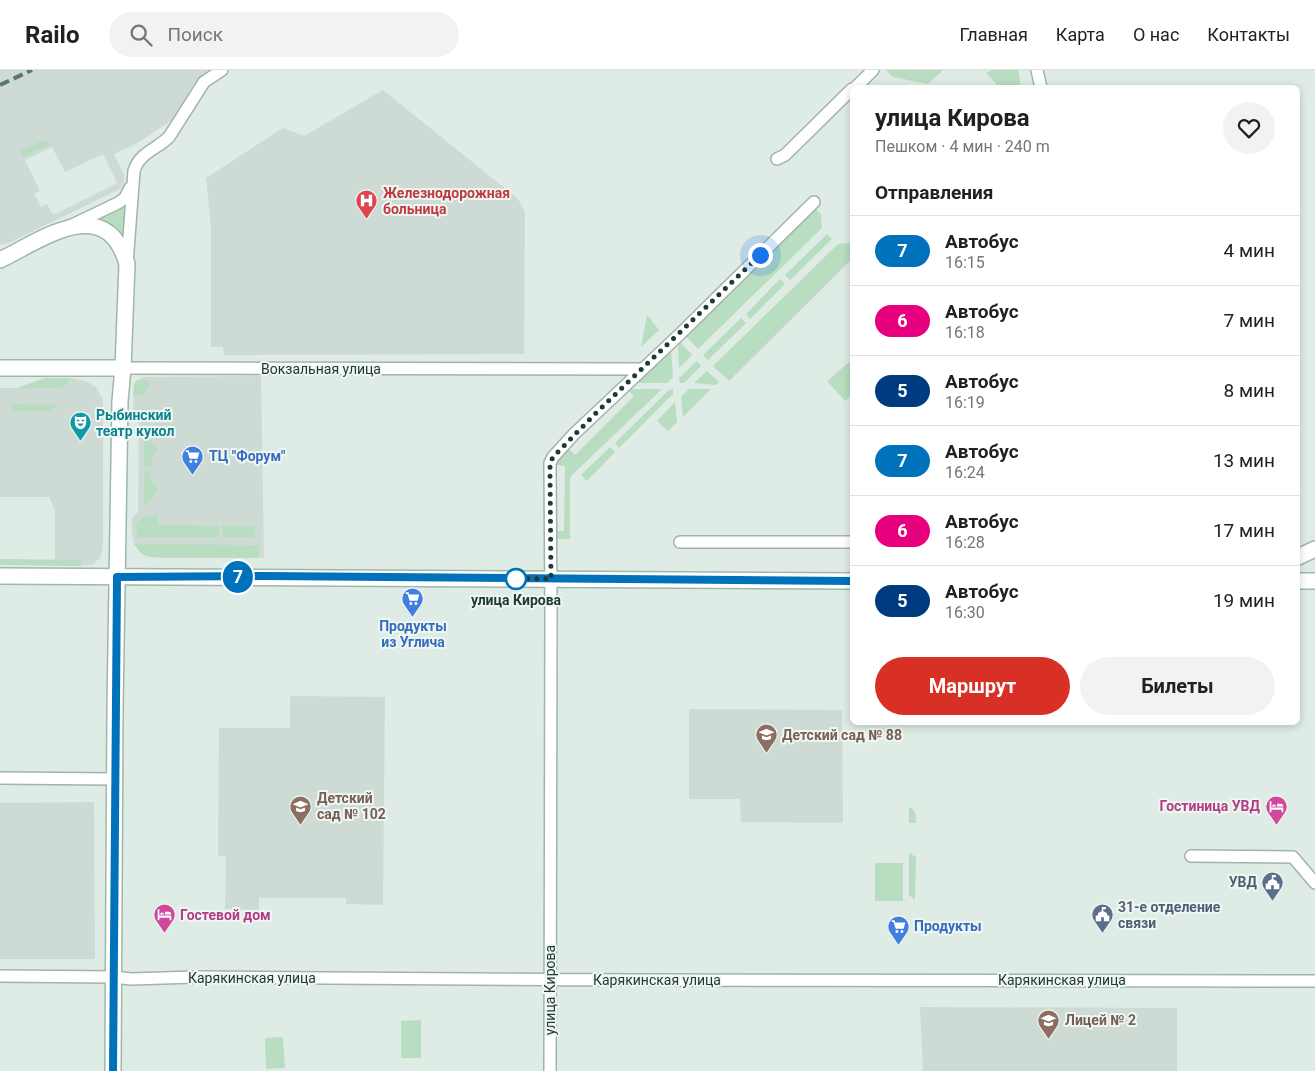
<!DOCTYPE html>
<html lang="ru">
<head>
<meta charset="utf-8">
<style>
	:root { --surface:#fff; --page:#f2f2f2; --text:#202124; --muted:#757577; --line:#e0e0e0; --accent:#d93025 }
	body { margin:0; font-family:Roboto,sans-serif; background:var(--page); color:var(--text); height:100vh; display:flex; flex-direction:column; font-size:19px; white-space:nowrap }
	* { box-sizing:border-box; margin:0 }
	p { font-size:16px; color:var(--muted) }
	.icon { flex:none; width:28px; height:28px; fill:none; stroke:currentColor; stroke-width:2; stroke-linecap:round; stroke-linejoin:round }
	.map { position:relative; flex:1; overflow:hidden }
	.sheet { position:absolute; left:850px; top:15px; width:450px; height:640px; display:flex; flex-direction:column; background:var(--surface); border-radius:8px; box-shadow:0 2px 8px #0003 }
	.sheet>* { flex:none }
	.badge { padding:0 10px; border-radius:16px; font-size:18px; line-height:32px }
	.you { position:absolute; width:25px; height:25px; margin:-12px; border:4px solid #fff; border-radius:50%; background:#1a73e8; box-shadow:0 0 0 8px #1a73e833 }
	.map>.badge { position:absolute; translate:-50% -50%; box-shadow:0 0 0 2px #fff }
	h2 { padding:0 25px; font-size:19px; line-height:45px }
	.round { display:grid; place-items:center; flex:none; width:52px; height:52px; border-radius:26px; background:var(--page) }
	.summary { display:flex; align-items:center; justify-content:space-between; height:85px; padding:0 25px }
	h1 { font-size:24px; font-weight:700; line-height:38px }
	.button { display:flex; gap:10px; margin-top:auto; padding:10px 25px }
	.button a { flex:1; height:58px; border-radius:30px; background:var(--accent); color:#fff; font-size:20px; font-weight:700; line-height:58px; text-align:center }
	.button a+a { background:var(--page); color:var(--text) }
	ul { padding:0; list-style:none }
	li { display:flex; align-items:center; gap:15px; height:70px; padding:0 25px; border-top:1px solid var(--line) }
	li div { flex:1 }
	li b { display:block; font-size:19px }
	li em { font-style:normal }
	li .badge { min-width:55px; font-weight:700; text-align:center }
	header { display:flex; align-items:center; gap:30px; box-sizing:border-box; height:70px; padding:0 25px; background:var(--surface); border-bottom:1px solid var(--line) }
	header strong { font-size:24px }
	nav { display:flex; gap:28px; margin-inline-start:auto; font-size:18px }
	.search { width:350px; height:45px; background:var(--page); display:flex; align-items:center; gap:12px; box-sizing:border-box; padding:0 18px; border-radius:28px; color:var(--muted); font-size:19px }
	.map>svg:first-child { display:block }
</style>
</head>
<body>
<header>
<strong>Railo</strong>
<div class="search"><svg class="icon" aria-label="search" viewBox="0 0 24 24"><circle cx="10" cy="10" r="6"/><path d="M15 15l6 6"/></svg>Поиск</div>
<nav><a>Главная</a><a>Карта</a><a>О нас</a><a>Контакты</a></nav>
</header>
<div class="map">
<svg width="1315" height="1001" viewBox="0 0 1315 1001">
	<rect width="100%" height="100%" fill="#dfebe5"/>
	<path fill="#cedbd4" fill-rule="evenodd" d="M 0,0 L 210,0 L 197,10 L 174,49 L 134,75 L 114,84 L 124,105 L 124,112 L 120,119 L 11,172 L 0,175 ZM 52,77 L 65,102 L 103,84 L 117,113 L 53,145 L 47,134 L 41,137 L 34,124 L 40,121 L 25,90 Z
		M 383,20 L 518,129 L 525,142 L 524,284 L 224,285 L 223,277 L 211,277 L 211,157 L 206,108 L 283,58 L 304,66 Z
		M 261,306 L 264,488 L 157,488 L 146,486 L 141,483 L 134,474 L 132,462 L 132,448 L 138,442 L 139,354 L 133,346 L 134,314 L 142,307 L 149,307 Z
		M 45,308 L 69,308 L 86,311 L 96,317 L 103,330 L 103,473 L 101,486 L 97,491 L 92,495 L 55,496 L 55,440 L 49,427 L 0,427 L 0,318 L 18,318 Z
		M 290,626 L 385,627 L 383,835 L 346,834 L 346,828 L 259,828 L 259,840 L 225,839 L 226,786 L 218,786 L 219,658 L 290,658 Z
		M 689,639 L 842,640 L 843,753 L 741,752 L 740,729 L 689,729 Z
		M 94,732 L 95,889 L 0,889 L 0,733 Z
		M 920,937 L 1177,938 L 1177,1001 L 923,1001 Z"/>
	<path fill="#b8ddc0" d="M 886,0 L 943,0 L 928,14 L 893,7 Z
		M 992,0 L 1018,0 L 1021,17 L 999,17 L 986,3 Z
		M 41,71 L 47,71 L 51,74 L 23,87 L 20,81 Z
		M 127,136 L 126,168 L 111,156 L 95,152 Z
		M 814,137 L 821,144 L 822,158 L 698,279 L 684,264 Z
		M 827,164 L 832,169 L 790,210 L 785,205 Z
		M 852,173 L 852,189 L 729,311 L 713,296 L 838,174 Z
		M 780,209 L 785,214 L 750,249 L 746,244 Z
		M 647,245 L 659,260 L 641,277 Z
		M 741,248 L 746,253 L 708,290 L 703,285 Z
		M 678,270 L 692,285 L 679,298 Z
		M 671,279 L 673,307 L 667,313 L 634,313 Z
		M 697,291 L 701,296 L 684,313 L 680,313 L 679,308 Z
		M 849,292 L 852,296 L 852,324 L 845,331 L 827,311 Z
		M 707,301 L 719,312 L 716,315 L 694,313 Z
		M 45,308 L 69,308 L 68,314 L 59,318 L 18,318 Z
		M 137,310 L 149,310 L 149,316 L 144,324 L 133,326 L 134,314 Z
		M 627,319 L 662,319 L 570,407 L 570,469 L 556,469 L 556,461 L 564,461 L 565,396 L 556,395 L 561,385 L 568,378 L 575,385 L 634,326 Z
		M 673,319 L 673,324 L 619,378 L 615,373 L 669,320 Z
		M 689,319 L 711,319 L 683,347 L 681,327 Z
		M 675,332 L 677,352 L 668,361 L 657,351 Z
		M 11,334 L 55,335 L 54,341 L 11,341 Z
		M 144,364 L 158,379 L 152,387 L 151,396 L 144,396 Z
		M 610,377 L 615,382 L 587,411 L 581,405 Z
		M 144,401 L 151,401 L 151,409 L 158,420 L 144,436 Z
		M 158,446 L 158,455 L 219,456 L 219,467 L 137,467 L 136,453 L 144,447 Z
		M 222,456 L 255,456 L 255,467 L 223,467 Z
		M 134,474 L 259,475 L 259,488 L 150,487 L 141,483 Z
		M 0,489 L 81,490 L 81,496 L 0,495 Z
		M 909,737 C 916,739 916,746 916,753 L 909,753 Z
		M 909,783 L 916,787 L 915,830 L 909,825 Z
		M 875,793 L 903,793 L 903,831 L 875,831 Z
		M 421,950 L 421,988 L 401,988 L 401,951 Z
		M 283,967 L 285,998 L 266,999 L 265,968 Z"/>
	<g fill="none" stroke-linecap="round" stroke-linejoin="round">
		<defs>
			<path id="street" d="M 1037,0 L 1041,18
				M 855,18 L 873,0
				M 777,89 L 785,85 L 852,19
				M 72,155 L 118,133 L 125,128 L 130,118
				M 127,194 L 134,101 C 139,83 157,79 169,67 L 204,12 L 222,0
				M 123,298 L 642,299
				M 680,472 L 852,472
				M 0,708 L 115,709
				M 1191,786 L 1293,787 L 1315,813
				M 0,906 L 114,907 L 131,909 L 195,907 L 631,910 L 1315,911
				M 550,1001 L 551,541 L 550,393 L 553,387 L 574,364 L 679,265 L 814,132"/>
			<path id="secondary" d="M 0,190 C 43,169 106,122 127,194 L 123,298 L 120,331 L 115,638 L 113,1001
				M 0,298 L 123,298
				M 1298,487 L 1315,479
				M 0,506 L 852,511
				M 1298,511 L 1315,511"/>
		</defs>
		<use href="#street" stroke="#a2b3ac" stroke-width="14"/>
		<use href="#secondary" stroke="#9eb7ad" stroke-width="18"/>
		<use href="#street" stroke="#fff" stroke-width="11"/>
		<use href="#secondary" stroke="#fff" stroke-width="15"/>
		<path stroke="#5a776e" stroke-width="4" stroke-dasharray="10 5" stroke-linecap="butt" d="M 0,15 L 32,0"/>
	</g>
	<g fill="none" stroke-linecap="round" stroke-linejoin="round">
		<defs>
			<path id="line" d="M 113,1001 L 117,507 L 265,506 L 852,511"/>
		</defs>
		<use href="#line" stroke="#fff" stroke-width="11"/>
		<use href="#line" stroke="#0072bc" stroke-width="8"/>
		<path stroke="#203b33" stroke-width="5" stroke-dasharray="0 9" d="M 516,509 L 513,508 L 551,509 L 550,403 L 550,393 L 553,387 L 593,346 L 760,185"/>
	</g>
	<defs>
		<symbol id="hospital-pin" viewBox="-11 -11 22 30"><path d="M0 17L-7.5 6A9.5 9.5 0 1 1 7.5 6Z" fill="#e0444e" stroke="#f0f7f3"/><path d="M-5-5h3v3.5h4V-5h3V5h-3V1.5h-4V5h-3Z" fill="#fff"/></symbol>
		<symbol id="theatre-pin" viewBox="-11 -11 22 30"><path d="M0 17L-7.5 6A9.5 9.5 0 1 1 7.5 6Z" fill="#0f9aa8" stroke="#f0f7f3"/><path d="M-5-5.5Q0-4 5-5.5V0Q5 5 0 6Q-5 5-5 0ZM-3.3-2.5H-1v1.5H-3.3ZM1-2.5H3.3v1.5H1ZM-2.8 1Q0 5.5 2.8 1Z" fill="#fff"/></symbol>
		<symbol id="supermarket-pin" viewBox="-11 -11 22 30"><path d="M0 17L-7.5 6A9.5 9.5 0 1 1 7.5 6Z" fill="#3f7fe0" stroke="#f0f7f3"/><path d="M-6-5.5h2.5l.6 2H6L4.5 2H-2.5L-4.4-4H-6ZM-1.5 3.2a1.3 1.3 0 1 0 .1 0ZM3 3.2a1.3 1.3 0 1 0 .1 0Z" fill="#fff"/></symbol>
		<symbol id="school-pin" viewBox="-11 -11 22 30"><path d="M0 17L-7.5 6A9.5 9.5 0 1 1 7.5 6Z" fill="#8d6e63" stroke="#f0f7f3"/><path d="M0-5L7-2L0 1L-7-2ZM-4 1L0 2.5L4 1V4Q0 6-4 4Z" fill="#fff"/></symbol>
		<symbol id="hotel-pin" viewBox="-11 -11 22 30"><path d="M0 17L-7.5 6A9.5 9.5 0 1 1 7.5 6Z" fill="#d1479c" stroke="#f0f7f3"/><path d="M-6-4.5h1.5V1H6V5H4.5V3h-9V5H-6ZM-4 0a1.8 1.8 0 1 1 3.6 0ZM.5 0V-2.5h3Q6-2.5 6 0Z" fill="#fff"/></symbol>
		<symbol id="civic-pin" viewBox="-11 -11 22 30"><path d="M0 17L-7.5 6A9.5 9.5 0 1 1 7.5 6Z" fill="#5c6f8a" stroke="#f0f7f3"/><path d="M-.6-6.5H3V-4.5H.6V-3L4-1V1h2V6H-6V1h2V-1L-.6-3ZM-1.2 2.5V6h2.4V2.5Z" fill="#fff"/></symbol>
	</defs>
	<g fill-rule="evenodd">
		<use href="#hospital-pin" x="354" y="118" width="25" height="34"/>
		<use href="#theatre-pin" x="68" y="340" width="25" height="34"/>
		<use href="#supermarket-pin" x="180" y="374" width="25" height="34"/>
		<use href="#supermarket-pin" x="400" y="516" width="25" height="34"/>
		<use href="#school-pin" x="754" y="652" width="25" height="34"/>
		<use href="#school-pin" x="288" y="724" width="25" height="34"/>
		<use href="#hotel-pin" x="1264" y="724" width="25" height="34"/>
		<use href="#civic-pin" x="1260" y="800" width="25" height="34"/>
		<use href="#hotel-pin" x="152" y="832" width="25" height="34"/>
		<use href="#civic-pin" x="1090" y="832" width="25" height="34"/>
		<use href="#supermarket-pin" x="886" y="844" width="25" height="34"/>
		<use href="#school-pin" x="1036" y="938" width="25" height="34"/>
	</g>
	<circle fill="#fff" stroke="#0072bc" stroke-width="2.5" cx="516" cy="509" r="10"/>
	<g text-anchor="middle" stroke-width="4" stroke-linejoin="round" paint-order="stroke">
		<g font-size="14" font-weight="bold" fill="#be3a42" stroke="#f0f7f3" text-anchor="start">
			<text x="383" y="128">Железнодорожная<tspan x="383" dy="16">больница</tspan></text>
		</g>
		<g font-size="14" fill="#203b33" stroke="#f0f7f3">
			<text x="321" y="304">Вокзальная улица</text>
			<text x="252" y="913">Карякинская улица</text>
			<text x="657" y="915">Карякинская улица</text>
			<text x="1062" y="915">Карякинская улица</text>
			<text transform="translate(550 920) rotate(-90)" y="5">улица Кирова</text>
		</g>
		<g font-size="14" font-weight="bold" fill="#0d838f" stroke="#f0f7f3" text-anchor="start">
			<text x="96" y="350">Рыбинский<tspan x="96" dy="16">театр кукол</tspan></text>
		</g>
		<g font-size="14" font-weight="bold" fill="#366cbe" stroke="#f0f7f3" text-anchor="start">
			<text x="209" y="391">ТЦ "Форум"</text>
			<text x="413" y="561" text-anchor="middle">Продукты<tspan x="413" dy="16">из Углича</tspan></text>
			<text x="914" y="861">Продукты</text>
		</g>
		<g font-size="14" font-weight="bold" fill="#203b33" stroke="#f0f7f3">
			<text x="516" y="535">улица Кирова</text>
		</g>
		<g font-size="14" font-weight="bold" fill="#785e54" stroke="#f0f7f3" text-anchor="start">
			<text x="782" y="670">Детский сад № 88</text>
			<text x="317" y="733">Детский<tspan x="317" dy="16">сад № 102</tspan></text>
			<text x="1065" y="955">Лицей № 2</text>
		</g>
		<g font-size="14" font-weight="bold" fill="#b23c85" stroke="#f0f7f3" text-anchor="end">
			<text x="1260" y="741">Гостиница УВД</text>
			<text x="180" y="850" text-anchor="start">Гостевой дом</text>
		</g>
		<g font-size="14" font-weight="bold" fill="#4e5e75" stroke="#f0f7f3" text-anchor="end">
			<text x="1257" y="817">УВД</text>
			<text x="1118" y="842" text-anchor="start">31-е отделение<tspan x="1118" dy="16">связи</tspan></text>
		</g>
	</g>
</svg>
<div class="you" style="left:760px;top:185px"></div>
<b class="badge" style="left:238px;top:507px;background:#0072bc;color:#fff">7</b>
<section class="sheet">
<div class="summary"><div><h1>улица Кирова</h1><p>Пешком · 4 мин · 240 m</p></div><a class="round"><svg class="icon" aria-label="heart" viewBox="0 0 24 24"><path d="M12 20l-8-8c-3-5 5-10 8-4 3-6 11-1 8 4z"/></svg></a></div>
<h2>Отправления</h2>
<ul>
<li><span class="badge" style="background:#0072bc;color:#fff">7</span><div><b>Автобус</b><p>16:15</p></div><em>4 мин</em></li>
<li><span class="badge" style="background:#e6007e;color:#fff">6</span><div><b>Автобус</b><p>16:18</p></div><em>7 мин</em></li>
<li><span class="badge" style="background:#003b80;color:#fff">5</span><div><b>Автобус</b><p>16:19</p></div><em>8 мин</em></li>
<li><span class="badge" style="background:#0072bc;color:#fff">7</span><div><b>Автобус</b><p>16:24</p></div><em>13 мин</em></li>
<li><span class="badge" style="background:#e6007e;color:#fff">6</span><div><b>Автобус</b><p>16:28</p></div><em>17 мин</em></li>
<li><span class="badge" style="background:#003b80;color:#fff">5</span><div><b>Автобус</b><p>16:30</p></div><em>19 мин</em></li>
</ul>
<div class="button"><a>Маршрут</a><a>Билеты</a></div>
</section>
</div>
</body>
</html>
